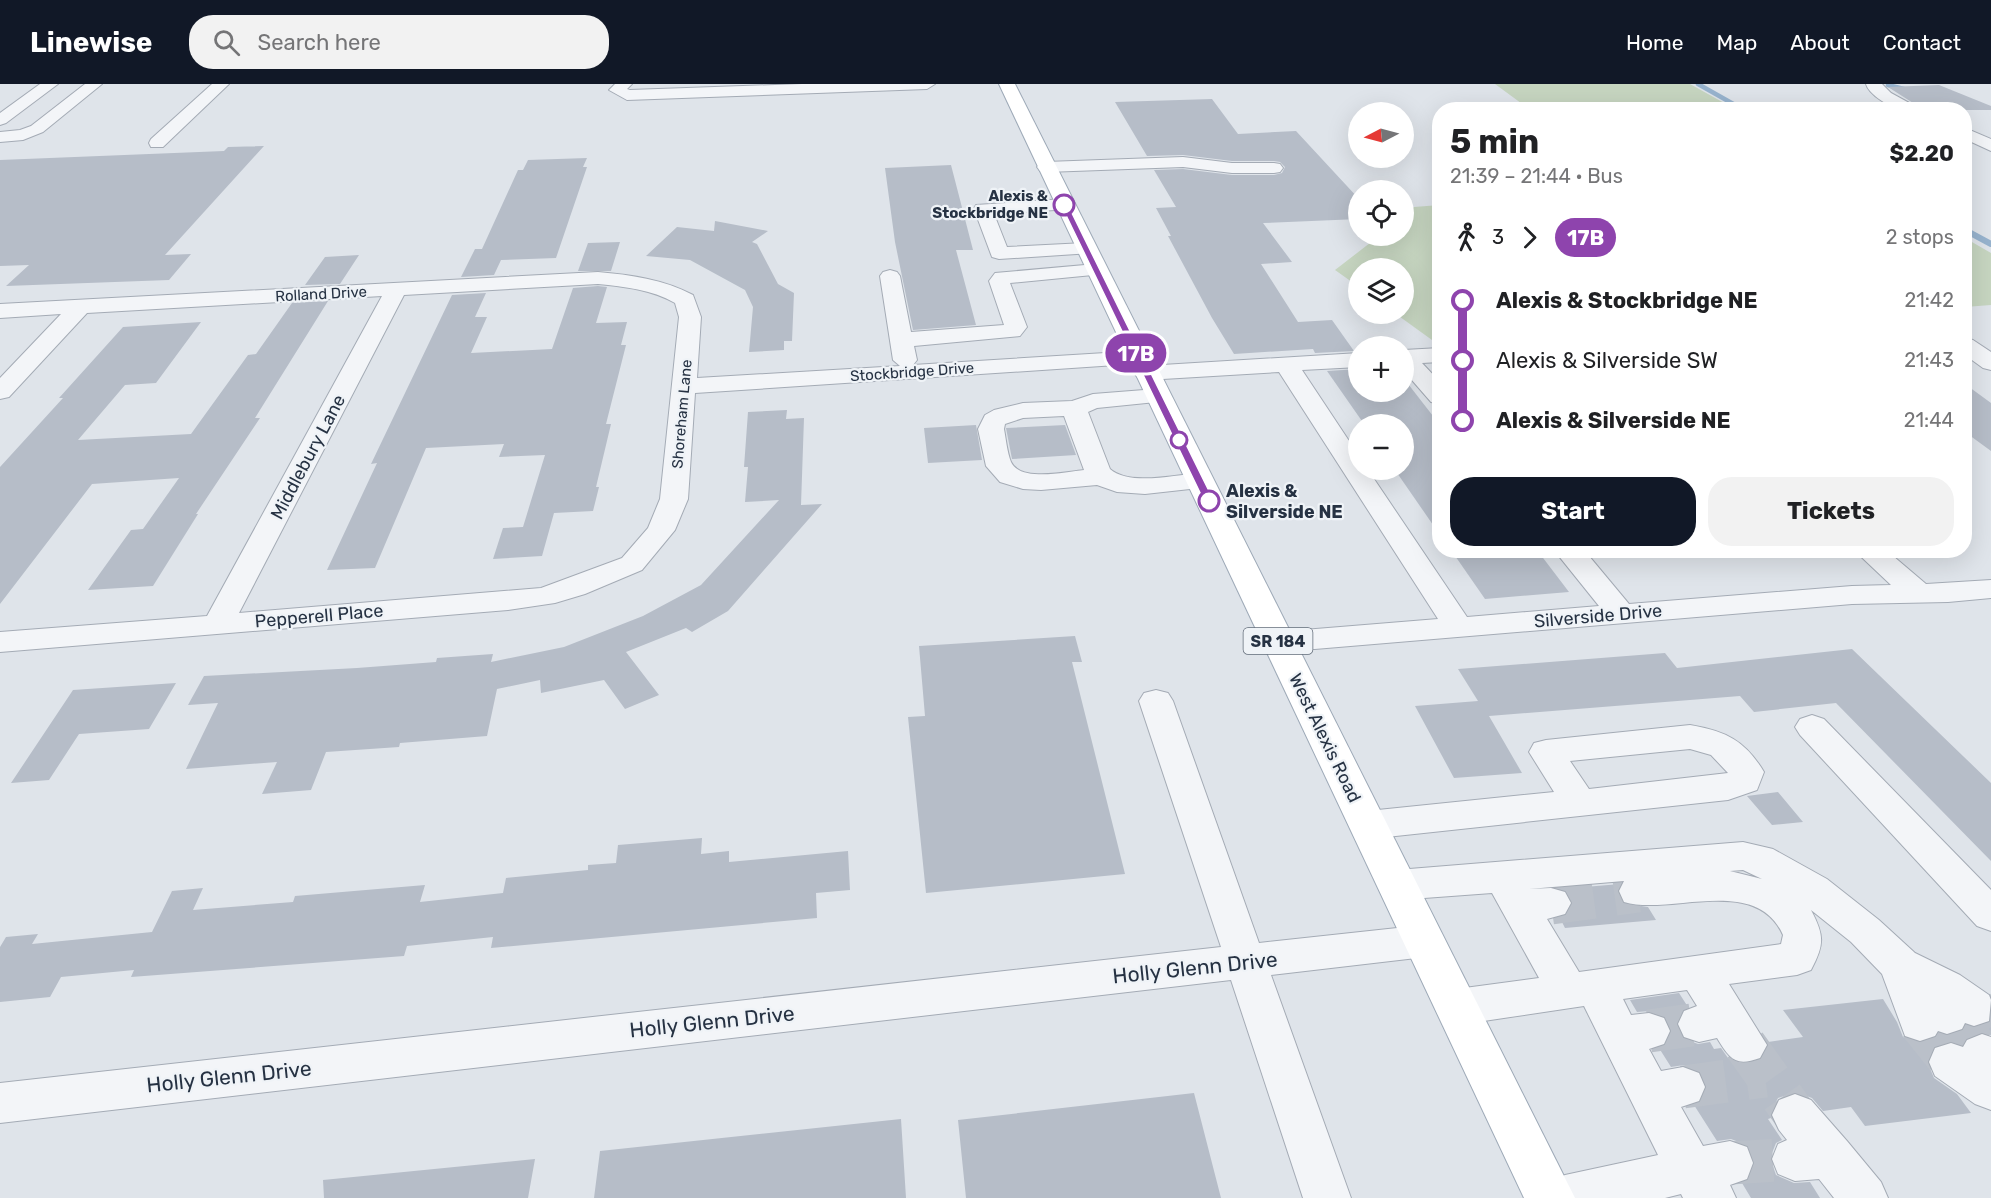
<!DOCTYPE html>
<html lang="en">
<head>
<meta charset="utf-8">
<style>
	:root { --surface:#fff; --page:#f2f2f2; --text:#202124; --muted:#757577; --accent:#111827 }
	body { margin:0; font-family:Rubik,sans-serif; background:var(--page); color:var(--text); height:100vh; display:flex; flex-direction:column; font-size:22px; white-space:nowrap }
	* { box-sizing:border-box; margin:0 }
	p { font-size:20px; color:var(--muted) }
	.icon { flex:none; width:33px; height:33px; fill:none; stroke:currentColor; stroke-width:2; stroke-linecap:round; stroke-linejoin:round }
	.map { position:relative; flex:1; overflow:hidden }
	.sheet { position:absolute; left:1432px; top:18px; width:540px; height:456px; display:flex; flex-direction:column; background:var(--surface); border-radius:24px; box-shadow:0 6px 24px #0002 }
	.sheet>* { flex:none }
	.badge { padding:0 12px; border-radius:20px; font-size:21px; line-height:39px }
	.needle { width:39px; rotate:264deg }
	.tools { position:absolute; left:1348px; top:18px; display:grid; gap:12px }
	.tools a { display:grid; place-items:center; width:66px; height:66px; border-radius:50%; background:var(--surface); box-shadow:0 6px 24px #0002; font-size:30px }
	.map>.badge { position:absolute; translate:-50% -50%; box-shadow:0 0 0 3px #fff }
	.legs { display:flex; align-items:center; gap:9px; height:66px; padding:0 18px; font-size:20px }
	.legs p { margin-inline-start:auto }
	.headline { display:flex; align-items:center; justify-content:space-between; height:102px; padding:0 18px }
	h1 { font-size:33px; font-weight:700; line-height:45px }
	.action { display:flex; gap:12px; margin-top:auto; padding:12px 18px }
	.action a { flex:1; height:69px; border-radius:24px; background:var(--accent); color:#fff; font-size:24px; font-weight:700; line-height:69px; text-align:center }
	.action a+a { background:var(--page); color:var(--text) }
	ul { padding:0 18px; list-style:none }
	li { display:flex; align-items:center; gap:21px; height:60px; font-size:22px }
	li i { display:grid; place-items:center; width:9px; height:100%; margin:0 8px; background:currentColor }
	li i::after { content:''; width:15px; height:15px; margin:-8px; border:4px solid; border-radius:50%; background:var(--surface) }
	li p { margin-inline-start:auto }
	li:first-child i { background:linear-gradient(#0000 50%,currentColor 0) }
	li:last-child i { background:linear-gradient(currentColor 50%,#0000 0) }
	header { display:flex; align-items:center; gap:36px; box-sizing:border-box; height:84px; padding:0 30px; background:var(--accent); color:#fff }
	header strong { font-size:28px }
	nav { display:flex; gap:33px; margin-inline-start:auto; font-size:21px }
	.search { width:420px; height:54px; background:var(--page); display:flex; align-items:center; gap:15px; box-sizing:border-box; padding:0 21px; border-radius:24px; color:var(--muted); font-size:22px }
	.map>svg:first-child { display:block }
</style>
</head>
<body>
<header>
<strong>Linewise</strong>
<div class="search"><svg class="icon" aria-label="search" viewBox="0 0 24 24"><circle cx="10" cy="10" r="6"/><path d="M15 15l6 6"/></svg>Search here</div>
<nav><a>Home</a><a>Map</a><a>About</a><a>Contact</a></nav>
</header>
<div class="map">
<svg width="1991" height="1114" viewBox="0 0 1991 1114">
	<rect width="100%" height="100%" fill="#dfe4ea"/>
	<path fill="#c6d5c0" d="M 1495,0 L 1690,0 L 1735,25 L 1529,25 Z
		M 1440,121 L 1440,255 L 1432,256 L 1396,230 L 1404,230 L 1404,184 L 1359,184 L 1359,203 L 1335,186 L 1379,152 L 1404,152 L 1404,132 L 1414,123 Z
		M 1965,154 L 1991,169 L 1991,221 L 1965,223 Z"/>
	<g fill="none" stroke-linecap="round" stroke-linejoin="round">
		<path stroke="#97b3ce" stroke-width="4.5" d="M 1698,0 L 1744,26
			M 1888,1 L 1904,5"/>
		<path stroke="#97b3ce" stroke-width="6" d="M 1965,146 L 1991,160"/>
	</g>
	<path fill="#b6bdc8" d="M 1939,1 L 1991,22 L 1991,26 L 1924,26 L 1888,3 Z
		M 1212,15 L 1238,50 L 1296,47 L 1359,115 L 1359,135 L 1263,139 L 1292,178 L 1261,180 L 1298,238 L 1332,236 L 1354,267 L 1315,269 L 1313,265 L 1234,270 L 1212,234 L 1168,152 L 1171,152 L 1156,124 L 1176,123 L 1154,86 L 1183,85 L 1232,91 L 1274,91 L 1282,89 L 1285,83 L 1280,78 L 1274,77 L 1232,77 L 1183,71 L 1147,72 L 1115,18 Z
		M 264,62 L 165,171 L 191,170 L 169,196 L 6,202 L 29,181 L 0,182 L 0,76 L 224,67 L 228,63 Z
		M 587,74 L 583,83 L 587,83 L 556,174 L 501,176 L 494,191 L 461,193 L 475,165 L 482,165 L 518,86 L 523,86 L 528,76 Z
		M 951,81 L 973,166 L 956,166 L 976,241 L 913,246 L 895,158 L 885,84 Z
		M 715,137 L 768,147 L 752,158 L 757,160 L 778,200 L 794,209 L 792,257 L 784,257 L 784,266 L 749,268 L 753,223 L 745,206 L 690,176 L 646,172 L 677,143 L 714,147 Z
		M 620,158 L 611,187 L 578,187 L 588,159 Z
		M 359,171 L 340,200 L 305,201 L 325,173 Z
		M 598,202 L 607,203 L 596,239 L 627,238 L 621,261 L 626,261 L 606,340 L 611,340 L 596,403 L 599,403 L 593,427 L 554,429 L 542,472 L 493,475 L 503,444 L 523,443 L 545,371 L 499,373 L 504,360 L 426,364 L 375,484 L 327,486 L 377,379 L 371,380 L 452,211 L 486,209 L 475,233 L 487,233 L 471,269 L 552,265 L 573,204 Z
		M 328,217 L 255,334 L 260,334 L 196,430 L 198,430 L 153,502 L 88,506 L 131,446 L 143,445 L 179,394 L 92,400 L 0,520 L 0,383 L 63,314 L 59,314 L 123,243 L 201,238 L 156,299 L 125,301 L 78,356 L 191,350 L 248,271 L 256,270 L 292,219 Z
		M 1359,285 L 1359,308 L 1404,308 L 1405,296 L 1440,341 L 1440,451 L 1395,386 L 1404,386 L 1404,340 L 1364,340 L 1327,287 Z
		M 1965,300 L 1991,319 L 1991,367 L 1965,348 Z
		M 787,326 L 786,335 L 804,334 L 801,421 L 822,420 L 728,527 L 692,548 L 686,544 L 626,568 L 659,611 L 625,625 L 604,596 L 541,609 L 540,596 L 497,605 L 487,652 L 400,659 L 399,663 L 326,668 L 311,706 L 262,710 L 277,678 L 186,685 L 218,619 L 188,621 L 204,592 L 357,584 L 436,578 L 437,574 L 493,570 L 491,578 L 564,563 L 643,532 L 701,501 L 779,416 L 745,418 L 748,383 L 744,383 L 748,328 Z
		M 976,341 L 982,376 L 928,379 L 924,344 Z
		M 1065,341 L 1076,371 L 1012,375 L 1006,344 Z
		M 1451,466 L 1537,466 L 1569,508 L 1485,515 Z
		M 1075,552 L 1082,578 L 1072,578 L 1125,790 L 926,809 L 908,633 L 925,632 L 919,562 Z
		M 1852,565 L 1991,699 L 1991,777 L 1836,619 L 1754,628 L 1740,612 L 1489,632 L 1522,689 L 1454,694 L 1415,622 L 1478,617 L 1458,585 L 1665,569 L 1677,584 Z
		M 176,599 L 149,645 L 79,650 L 49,696 L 11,699 L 73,606 Z
		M 1778,708 L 1803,738 L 1772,741 L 1747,712 Z
		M 702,754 L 701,770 L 729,767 L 729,778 L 848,767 L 850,806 L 816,809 L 817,834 L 491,864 L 493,853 L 407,862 L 404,872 L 131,893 L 134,886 L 61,893 L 50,913 L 0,918 L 0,863 L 6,853 L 38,850 L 32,860 L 152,848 L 172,807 L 203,804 L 193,826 L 293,818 L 295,812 L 425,801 L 420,818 L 503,809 L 506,794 L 588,786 L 588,781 L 616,779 L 618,761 Z
		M 1620,800 L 1617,808 L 1622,819 L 1648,823 L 1656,836 L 1565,844 L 1560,834 L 1567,831 L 1573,818 L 1567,807 L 1561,805 Z
		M 1679,909 L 1688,923 L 1682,926 L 1676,939 L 1682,954 L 1698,960 L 1710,958 L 1714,965 L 1721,964 L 1728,974 L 1739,979 L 1761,976 L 1769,962 L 1768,958 L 1803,953 L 1783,926 L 1883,915 L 1897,938 L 1903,953 L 1919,959 L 1936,954 L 1939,950 L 1948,952 L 1963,947 L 1966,942 L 1975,944 L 1991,938 L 1991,951 L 1981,948 L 1966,954 L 1962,960 L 1950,957 L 1934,962 L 1927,977 L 1934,994 L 1957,1010 L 1971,1029 L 1865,1042 L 1851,1023 L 1823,1027 L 1812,1014 L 1796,1008 L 1778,1014 L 1770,1030 L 1771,1034 L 1768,1035 L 1782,1056 L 1776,1059 L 1770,1074 L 1776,1091 L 1794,1099 L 1810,1098 L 1820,1114 L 1751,1114 L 1742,1099 L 1749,1096 L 1755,1080 L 1749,1062 L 1731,1055 L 1717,1057 L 1694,1021 L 1701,1018 L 1707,1004 L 1701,988 L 1684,981 L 1671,983 L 1659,964 L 1666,961 L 1672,948 L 1666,933 L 1650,927 L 1637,928 L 1630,916 Z
		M 1194,1009 L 1221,1114 L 966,1114 L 958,1036 Z
		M 901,1035 L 906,1114 L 594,1114 L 600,1067 Z
		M 535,1075 L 528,1114 L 324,1114 L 323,1096 Z"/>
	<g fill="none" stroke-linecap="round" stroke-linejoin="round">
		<path stroke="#bac0c9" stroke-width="43" stroke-dasharray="43 21" stroke-linecap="butt" d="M 1551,819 L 1638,807
			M 1974,924 L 1991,943
			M 1947,932 L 1982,969
			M 1920,939 L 1951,978
			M 1649,947 L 1699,940
			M 1745,961 L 1795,1031
			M 1683,1003 L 1765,992
			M 1730,1079 L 1795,1075"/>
		<defs>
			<path id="minor" d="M 40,0 L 58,0 L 6,39 L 0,41 L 0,29 Z
				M 85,0 L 102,0 L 43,48 L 23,56 L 0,58 L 0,48 L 20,46 L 31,42 Z
				M 212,0 L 229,0 L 163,63 L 151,63 L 149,59 L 151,55 Z
				M 615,0 L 632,0 L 627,5 L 630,6 L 802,0 L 935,0 L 927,5 L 627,16 L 609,6 Z
				M 1866,0 L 1882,0 L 1891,9 L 1922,26 C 1915,26 1908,27 1901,26 C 1890,23 1869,11 1866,0 Z
				M 1965,44 L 1991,55 L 1991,67 L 1965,55 Z
				M 1183,73 L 1232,79 L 1274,79 L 1280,80 L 1283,84 L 1280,88 L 1274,89 L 1232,89 L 1183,83 L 1046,88 L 1040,87 L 1037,83 L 1040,79 L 1046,78 Z
				M 1064,115 L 1071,117 L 1073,121 L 1071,125 L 994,130 L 1007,163 L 1085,159 L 1092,161 L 1095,165 L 1092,169 L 999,175 L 992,173 L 974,125 L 976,121 Z
				M 1096,180 L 1103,182 L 1106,186 L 1103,190 L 1010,199 L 1027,243 L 1020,252 L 914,262 L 917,276 L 913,281 L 1138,267 L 1146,269 L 1150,274 L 1146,279 L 695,309 L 688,415 L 675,446 L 642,486 L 585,510 L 555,519 L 508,526 L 0,568 L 0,548 L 207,532 L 382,212 L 87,229 L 9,313 L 0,315 L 0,294 L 61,230 L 0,234 L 0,220 L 598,188 C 631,191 663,195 693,211 L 701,233 L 697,294 L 900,282 L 893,276 L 880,192 L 883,188 L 890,186 L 897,188 L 900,192 L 911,248 L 1004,241 L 989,197 L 995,189 ZM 598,200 C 625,203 651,205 675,219 L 679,233 L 660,415 L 648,444 L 622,474 L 541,504 L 239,529 L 404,211 Z
				M 1965,254 L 1973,256 L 1991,268 L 1991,286 L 1983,284 L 1965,271 Z
				M 1440,264 L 1440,278 L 1422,279 L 1440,298 L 1440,320 L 1431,318 L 1404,287 L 1404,266 Z
				M 1359,269 L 1359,283 L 1302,286 L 1359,372 L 1359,386 L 1368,386 L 1467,533 L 1599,522 L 1554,466 L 1584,466 L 1629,520 L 1852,502 L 1891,501 L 1854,466 L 1886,466 L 1926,500 L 1991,496 L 1991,514 L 1948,518 L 1852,520 L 1279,568 L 1268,565 L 1263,558 L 1268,551 L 1279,548 L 1438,535 L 1279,288 L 1146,296 L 1138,294 L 1134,289 L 1138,284 L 1146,282 Z
				M 1157,305 L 1166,307 L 1169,312 L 1166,317 L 1097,324 L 1088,328 L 1110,385 C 1129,402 1175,391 1199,389 L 1208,391 L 1212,397 L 1208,403 L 1145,410 L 1117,408 L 1097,401 L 1041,406 L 1023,405 L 1000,398 L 986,382 L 978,345 L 985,331 L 994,326 L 1023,319 L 1072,317 L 1093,310 ZM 1064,332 L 1084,386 C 1066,388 1020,398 1011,378 C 1007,368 1006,355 1004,345 L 1005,340 L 1023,334 Z
				M 1156,606 L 1168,609 L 1173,617 L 1259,859 L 1425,841 L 1439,846 L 1445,857 L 1439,868 L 1425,873 L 1271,891 L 1351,1114 L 1303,1114 L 1231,896 L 0,1039 L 0,999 L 1221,863 L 1139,617 L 1144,609 Z
				M 1812,631 L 1824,635 L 1991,806 L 1991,847 L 1977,842 L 1800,651 L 1795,643 L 1800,635 Z
				M 1690,641 C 1725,647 1745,656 1764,688 L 1757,706 L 1728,716 L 1368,755 L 1355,751 L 1350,741 L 1355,731 L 1368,727 L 1554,708 L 1529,668 L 1534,659 L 1546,656 ZM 1690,665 L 1711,671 L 1728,689 L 1589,705 L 1570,677 Z
				M 1743,758 L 1773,765 L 1827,795 L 1879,836 L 1915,869 L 1960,891 L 1989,911 L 1991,916 L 1989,937 L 1974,942 L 1965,939 L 1962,945 L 1947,950 L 1938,947 L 1935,952 L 1920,957 L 1905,952 L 1882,890 L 1851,858 L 1811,826 C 1824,851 1825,860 1811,886 L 1797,891 L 1729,900 L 1767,961 L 1760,974 C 1735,983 1730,975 1717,954 L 1699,958 L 1684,953 L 1678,940 L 1684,927 L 1697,922 L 1687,906 L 1623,915 L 1631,931 L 1649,929 L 1664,934 L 1670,947 L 1664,960 L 1649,965 L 1661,987 L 1683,983 L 1699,989 L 1705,1003 L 1699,1017 L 1681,1023 L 1703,1062 L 1730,1057 L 1747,1063 L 1753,1079 L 1747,1095 L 1730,1101 L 1736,1114 L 1683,1114 L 1681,1110 L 1665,1114 L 1541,1114 L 1548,1098 L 1565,1091 L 1658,1071 L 1584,922 L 1457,941 L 1442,936 L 1436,923 L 1442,910 L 1457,905 L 1539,894 L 1492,809 L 1397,816 L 1383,812 L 1378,801 L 1383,790 L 1397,786 ZM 1743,786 L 1762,795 L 1730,787 ZM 1624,797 L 1619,807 L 1624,818 C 1670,832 1756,790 1783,851 L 1781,860 L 1579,888 L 1547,835 L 1565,830 L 1571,819 L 1565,808 L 1551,804 L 1529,805 Z
				M 1982,950 L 1991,953 L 1991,1026 L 1975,1020 L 1935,992 L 1929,978 L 1935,964 L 1951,959 L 1963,963 L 1967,956 Z
				M 1795,1010 L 1811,1016 L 1847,1057 L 1881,1098 L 1888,1114 L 1834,1114 L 1819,1095 L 1795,1097 L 1778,1090 L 1772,1075 L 1778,1060 L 1787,1056 L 1779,1046 L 1772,1031 L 1779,1016 Z"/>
			<path id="major" d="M 999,0 L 1015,0 L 1575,1114 L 1524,1114 Z"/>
		</defs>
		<use href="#minor" stroke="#a4abb5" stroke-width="2"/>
		<use href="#major" stroke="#9da9b7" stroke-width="2"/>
		<use href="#minor" fill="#f3f5f8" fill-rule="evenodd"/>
		<use href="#major" fill="#fff" fill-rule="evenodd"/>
	</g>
	<path fill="#8e44ad" stroke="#fff" stroke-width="1.5" d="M 1064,119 L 1068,121 L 1214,417 L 1213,419 L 1204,417 L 1061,121 Z"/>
	<g fill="#fff" stroke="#8e44ad" stroke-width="3">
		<circle cx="1064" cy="121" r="10"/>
		<circle cx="1179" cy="356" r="8"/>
		<circle cx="1209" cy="417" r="10"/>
	</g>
	<g text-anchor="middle" stroke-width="4.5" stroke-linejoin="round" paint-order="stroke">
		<g font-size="15" font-weight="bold" fill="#263243" stroke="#eff3f7" text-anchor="end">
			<text x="1048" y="117">Alexis &amp;<tspan x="1048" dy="17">Stockbridge NE</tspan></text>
		</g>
		<g font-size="15" fill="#263243" stroke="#eff3f7">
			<text transform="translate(321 210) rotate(-3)" y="5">Rolland Drive</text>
			<text transform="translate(912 288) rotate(-4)" y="5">Stockbridge Drive</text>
			<text transform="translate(682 330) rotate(-85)" y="5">Shoreham Lane</text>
		</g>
		<rect fill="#eff3f7" stroke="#626c79" stroke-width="1.5" x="1243.5" y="544" width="69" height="26" rx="4.5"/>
		<g font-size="16" font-weight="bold" fill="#263243">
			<text x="1278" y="563">SR 184</text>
		</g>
		<g font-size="18" fill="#263243" stroke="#eff3f7">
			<text transform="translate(308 373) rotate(-62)" y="6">Middlebury Lane</text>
			<text transform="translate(319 532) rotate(-5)" y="6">Pepperell Place</text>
			<text transform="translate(1598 532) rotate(-5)" y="6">Silverside Drive</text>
			<text transform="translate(1325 654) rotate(64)" y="6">West Alexis Road</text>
		</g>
		<g font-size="18" font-weight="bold" fill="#263243" stroke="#eff3f7" text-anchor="start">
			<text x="1226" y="413">Alexis &amp;<tspan x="1226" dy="21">Silverside NE</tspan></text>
		</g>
		<g font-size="21" fill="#263243" stroke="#eff3f7">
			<text transform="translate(1195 884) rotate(-6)" y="7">Holly Glenn Drive</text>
			<text transform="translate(712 938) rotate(-6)" y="7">Holly Glenn Drive</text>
			<text transform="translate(229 993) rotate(-6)" y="7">Holly Glenn Drive</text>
		</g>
	</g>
</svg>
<div class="tools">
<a><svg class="needle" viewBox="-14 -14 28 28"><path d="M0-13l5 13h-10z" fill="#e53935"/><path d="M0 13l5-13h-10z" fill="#757577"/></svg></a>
<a><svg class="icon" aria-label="locate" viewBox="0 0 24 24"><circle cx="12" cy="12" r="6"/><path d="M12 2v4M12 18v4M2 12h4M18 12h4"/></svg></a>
<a><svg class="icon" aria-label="layers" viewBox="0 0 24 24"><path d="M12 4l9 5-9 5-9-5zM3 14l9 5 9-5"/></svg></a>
<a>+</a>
<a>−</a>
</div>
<b class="badge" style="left:1136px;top:269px;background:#8e44ad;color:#fff">17B</b>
<section class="sheet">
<div class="headline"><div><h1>5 min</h1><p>21:39 – 21:44 · Bus</p></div><b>$2.20</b></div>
<div class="legs"><svg class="icon" aria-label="walk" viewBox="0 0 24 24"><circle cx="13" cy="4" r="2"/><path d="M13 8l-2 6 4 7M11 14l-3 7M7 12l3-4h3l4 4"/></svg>3<svg class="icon" aria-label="forward" viewBox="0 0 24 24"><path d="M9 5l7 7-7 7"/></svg><b class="badge" style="background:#8e44ad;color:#fff">17B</b><p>2 stops</p></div>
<ul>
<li><i style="color:#8e44ad"></i><b>Alexis &amp; Stockbridge NE</b><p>21:42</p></li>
<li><i style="color:#8e44ad"></i><span>Alexis &amp; Silverside SW</span><p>21:43</p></li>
<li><i style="color:#8e44ad"></i><b>Alexis &amp; Silverside NE</b><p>21:44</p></li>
</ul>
<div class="action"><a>Start</a><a>Tickets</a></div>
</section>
</div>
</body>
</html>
